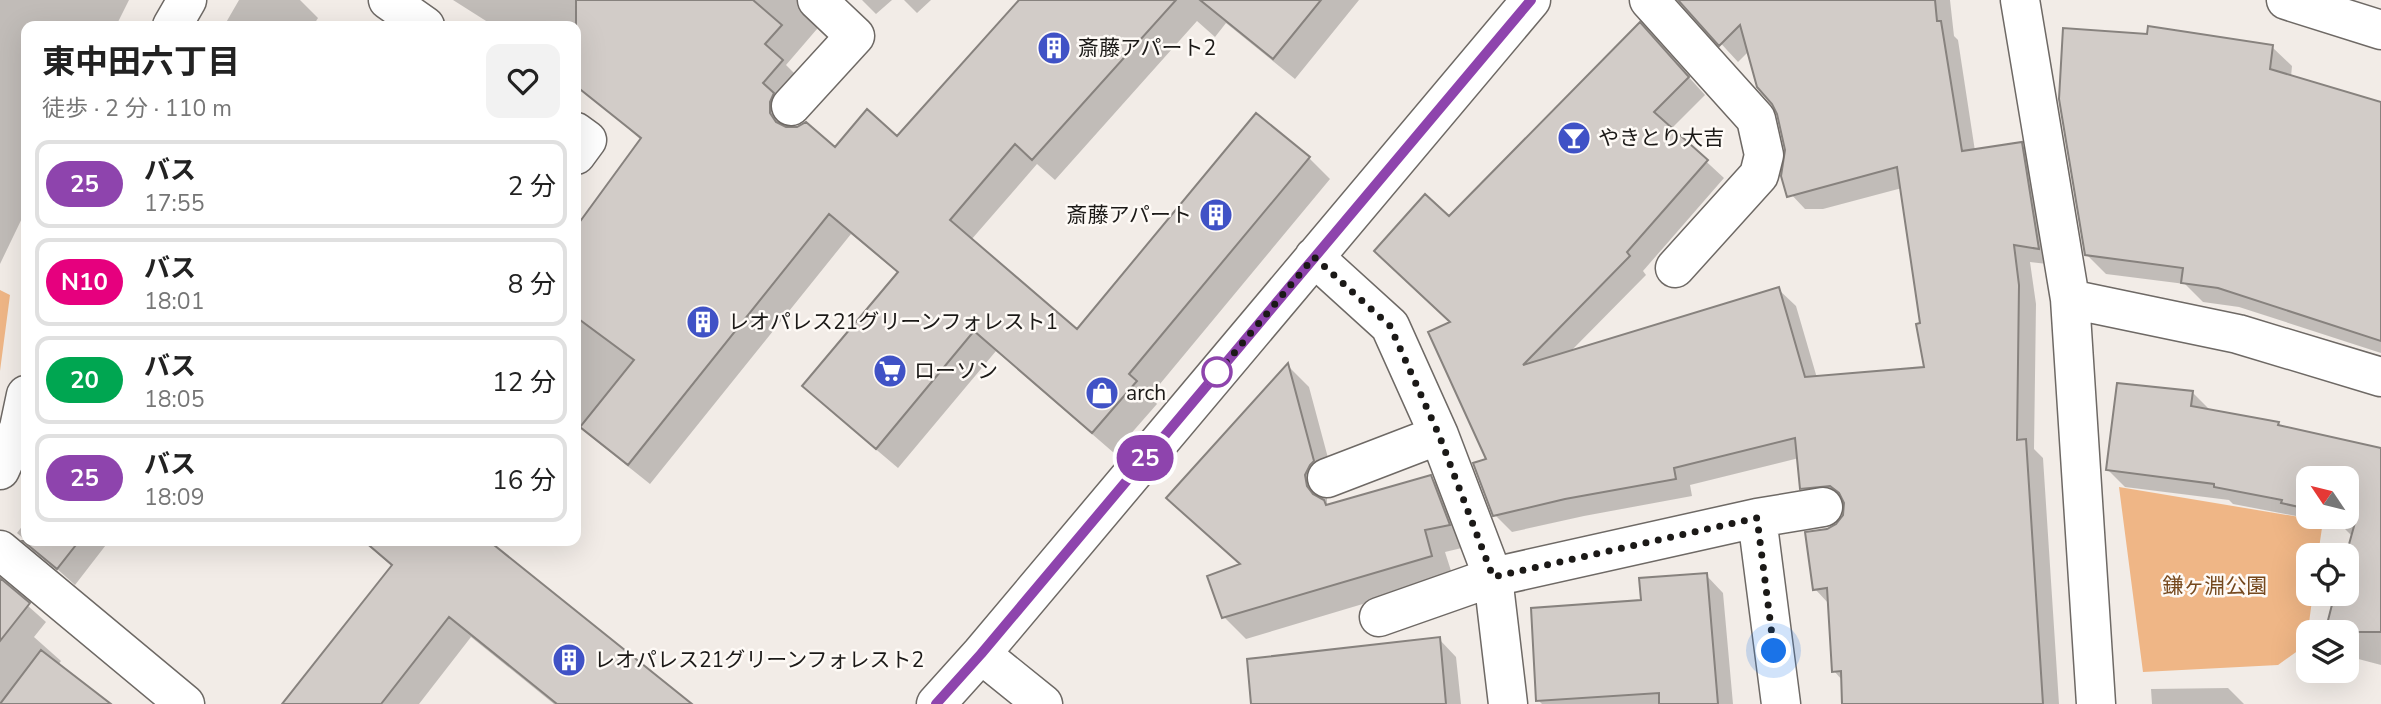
<!DOCTYPE html>
<html lang="ja">
<head>
<meta charset="utf-8">
<style>
	:root { --surface:#fff; --page:#f2f2f2; --text:#222; --muted:#767676; --line:#e0e0e0 }
	body { margin:0; font-family:"Nunito Sans","Noto Sans JP",sans-serif; background:var(--page); color:var(--text); height:100vh; display:flex; flex-direction:column; font-size:26px; white-space:nowrap }
	* { box-sizing:border-box; margin:0 }
	p { font-size:23px; color:var(--muted) }
	.icon { flex:none; width:38px; height:38px; fill:none; stroke:currentColor; stroke-width:2; stroke-linecap:round; stroke-linejoin:round }
	.map { position:relative; flex:1; overflow:hidden }
	.panel { position:absolute; left:21px; top:21px; width:560px; height:525px; display:flex; flex-direction:column; background:var(--surface); border-radius:14px; box-shadow:0 7px 28px #0002 }
	.panel>* { flex:none }
	.badge { padding:0 14px; border-radius:23px; font-size:24px; line-height:46px }
	.needle { width:46px; rotate:305deg }
	.tools { position:absolute; left:2296px; top:466px; display:grid; gap:14px }
	.tools a { display:grid; place-items:center; width:63px; height:63px; border-radius:14px; background:var(--surface); box-shadow:0 7px 28px #0002; font-size:35px }
	.you { position:absolute; width:35px; height:35px; margin:-18px; border:5px solid #fff; border-radius:50%; background:#1a73e8; box-shadow:0 0 0 10px #1a73e833 }
	.map>.badge { position:absolute; translate:-50% -50%; box-shadow:0 0 0 4px #fff }
	.round { display:grid; place-items:center; flex:none; width:74px; height:74px; border-radius:14px; background:var(--page) }
	.summary { display:flex; align-items:center; justify-content:space-between; height:119px; padding:0 21px }
	h1 { font-size:33px; font-weight:700; line-height:52px }
	ul { padding:0; list-style:none }
	li { display:flex; align-items:center; gap:21px; height:88px; margin:0 14px 10px; padding:0 7px; border:4px solid var(--line); border-radius:14px }
	li div { flex:1 }
	li b { display:block; font-size:26px }
	li em { font-style:normal }
	li .badge { min-width:77px; font-weight:700; text-align:center }
	.map>svg:first-child { display:block }
</style>
</head>
<body>
<div class="map">
<svg width="2381" height="704" viewBox="0 0 2381 704">
	<rect width="100%" height="100%" fill="#f2ece7"/>
	<path fill="#efb686" d="M 0,290 L 10,295 L 0,371 Z
		M 2119,487 L 2323,521 L 2318,555 L 2308,555 L 2308,593 L 2313,593 L 2306,645 L 2278,665 L 2143,672 Z"/>
	<path fill="#0003" fill-rule="evenodd" d="M 0,0 L 129,0 L 116,26 L 26,26 L 26,210 L 0,264 Z
		M 239,0 L 300,0 L 318,18 L 313,26 L 224,26 Z
		M 453,0 L 833,0 L 816,18 L 817,29 L 786,65 L 803,82 L 790,129 L 835,150 L 897,138 L 1021,0 L 1359,0 L 1295,79 L 1226,23 L 1215,37 L 1197,21 L 1055,180 L 1037,164 L 971,240 L 1077,331 L 1309,158 L 1330,179 L 1150,396 L 1157,404 L 1114,453 L 996,351 L 898,468 L 826,407 L 805,386 L 899,274 L 851,234 L 650,484 L 576,425 L 576,230 L 642,141 L 609,111 L 613,104 L 576,79 L 576,26 L 494,26 Z
		M 862,0 L 892,0 L 876,14 Z
		M 904,0 L 931,0 L 917,13 Z
		M 1681,0 L 1950,0 L 1954,36 L 1958,40 L 1975,151 L 2021,144 L 2038,162 L 2056,265 L 2030,262 L 2036,304 L 2034,449 L 2043,458 L 2059,704 L 1844,704 L 1843,681 L 1834,671 L 1829,604 L 1815,589 L 1827,530 L 1839,525 L 1845,516 L 1846,503 L 1820,505 L 1802,488 L 1799,458 L 1690,485 L 1692,496 L 1584,516 L 1512,532 L 1495,515 L 1488,460 L 1452,322 L 1449,218 L 1657,42 L 1705,95 L 1671,129 L 1724,178 L 1643,271 L 1646,275 L 1569,353 L 1778,289 L 1796,306 L 1817,378 L 1926,368 L 1902,188 L 1823,209 L 1805,209 L 1788,191 L 1787,151 L 1779,114 L 1749,51 L 1738,62 Z
		M 2272,47 L 2292,66 L 2291,77 L 2381,104 L 2381,353 L 2239,307 L 2203,302 L 2185,284 L 2106,274 L 2086,254 Z
		M 1288,366 L 1309,387 L 1335,484 L 1327,496 L 1327,505 L 1430,477 L 1452,499 L 1470,546 L 1445,552 L 1453,577 L 1246,639 L 1224,617 L 1242,565 L 1168,498 Z
		M 2192,392 L 2210,410 L 2381,450 L 2381,665 L 2347,656 L 2347,558 L 2353,537 L 2345,529 L 2300,520 L 2296,516 L 2233,504 L 2229,500 L 2125,487 L 2108,470 ZM 2308,478 L 2347,478 L 2347,516 L 2308,516 Z
		M 26,521 L 26,541 L 109,541 L 75,585 L 17,533 Z
		M 363,541 L 486,541 L 689,704 L 554,704 L 471,637 L 419,704 L 284,704 L 393,567 Z
		M 1706,575 L 1723,593 L 1733,704 L 1542,704 L 1538,700 L 1643,601 Z
		M 0,581 L 46,622 L 34,637 L 61,661 L 58,665 L 96,704 L 0,704 Z
		M 1439,639 L 1456,657 L 1461,704 L 1253,704 Z
		M 2228,688 L 2244,704 L 2152,704 L 2151,689 Z"/>
	<path fill="#d2ccc8" stroke="#87827e" stroke-width="2" d="M 576,0 L 753,0 L 782,25 L 765,44 L 783,60 L 763,83 L 774,93 L 770,102 L 770,113 L 776,122 L 786,127 L 797,127 L 806,122 L 835,147 L 867,109 L 897,136 L 1019,0 L 1176,0 L 1032,160 L 1015,144 L 950,220 L 1077,329 L 1256,113 L 1310,157 L 1129,374 L 1137,381 L 1092,433 L 974,331 L 876,449 L 802,386 L 898,272 L 829,214 L 628,465 L 580,427 L 634,360 L 576,317 L 576,227 L 641,138 L 576,86 Z
		M 1200,0 L 1321,0 L 1273,59 Z
		M 1678,0 L 1935,0 L 1937,21 L 1941,21 L 1962,151 L 2022,142 L 2039,249 L 2014,245 L 2019,285 L 2017,440 L 2026,439 L 2043,704 L 1842,704 L 1841,671 L 1832,672 L 1827,588 L 1813,590 L 1805,532 L 1827,529 L 1836,524 L 1843,515 L 1844,503 L 1839,493 L 1830,486 L 1800,489 L 1795,438 L 1674,468 L 1676,479 L 1565,499 L 1493,516 L 1473,463 L 1486,459 L 1428,332 L 1450,322 L 1374,251 L 1425,194 L 1449,216 L 1640,22 L 1689,77 L 1654,112 L 1708,160 L 1627,252 L 1630,256 L 1523,365 L 1779,287 L 1805,377 L 1924,367 L 1916,324 L 1920,323 L 1897,167 L 1787,197 L 1781,176 L 1785,150 L 1777,114 L 1772,104 L 1757,87 L 1740,25 L 1719,46 Z
		M 2148,26 L 2273,45 L 2270,69 L 2381,102 L 2381,341 L 2218,288 L 2181,283 L 2183,268 L 2085,255 L 2059,99 L 2063,28 L 2147,34 Z
		M 1288,363 L 1314,461 L 1310,465 L 1305,475 L 1307,486 L 1313,494 L 1324,500 L 1326,505 L 1431,475 L 1450,525 L 1425,530 L 1432,556 L 1222,618 L 1207,576 L 1240,564 L 1166,498 Z
		M 2117,383 L 2193,391 L 2191,406 L 2279,422 L 2278,425 L 2381,448 L 2381,632 L 2325,632 L 2335,593 L 2347,593 L 2346,555 L 2356,519 L 2344,516 L 2347,516 L 2347,478 L 2308,478 L 2308,509 L 2281,503 L 2282,500 L 2214,487 L 2214,484 L 2106,470 Z
		M 23,541 L 79,541 L 57,569 Z
		M 364,541 L 489,541 L 692,704 L 557,704 L 449,617 L 381,704 L 282,704 L 392,565 Z
		M 1707,573 L 1718,704 L 1659,704 L 1659,693 L 1536,701 L 1531,608 L 1641,600 L 1639,578 Z
		M 0,578 L 30,603 L 0,641 Z
		M 1440,637 L 1446,704 L 1251,704 L 1247,659 Z
		M 41,650 L 111,704 L 0,704 Z"/>
	<g fill="none" stroke-linecap="round" stroke-linejoin="round">
		<defs>
			<path id="minor" d="M 388,0 L 425,26
				M 1649,0 L 1756,119 L 1764,155 L 1759,175 L 1675,268
				M 2020,0 L 2070,299 L 2096,704
				M 2286,0 L 2381,30
				M 172,26 L 187,0
				M 791,106 L 855,36 L 817,0
				M 576,132 L 587,140 L 576,155
				M 1314,257 L 1390,326 L 1439,435 L 1493,577 L 1508,704
				M 2070,299 L 2238,334 L 2381,377
				M 0,470 L 19,428 L 26,395
				M 1327,478 L 1439,435
				M 1757,518 L 1781,704
				M 0,550 L 185,704
				M 1379,617 L 1493,577 L 1757,518 L 1823,507
				M 981,654 L 1043,704
				M 936,704 L 981,654 L 1531,0"/>
		</defs>
		<use href="#minor" stroke="#6e6965" stroke-width="41"/>
		<use href="#minor" stroke="#fff" stroke-width="38"/>
	</g>
	<g fill="none" stroke-linecap="round" stroke-linejoin="round">
		<defs>
			<path id="line" d="M 936,704 L 981,654 L 1531,0"/>
		</defs>
		<use href="#line" stroke="#fff" stroke-width="16"/>
		<use href="#line" stroke="#8e44ad" stroke-width="10"/>
		<path stroke="#1b1917" stroke-width="7" stroke-dasharray="0 12.6" d="M 1217,372 L 1210,382 L 1314,257 L 1390,326 L 1439,435 L 1493,577 L 1757,518 L 1774,651"/>
	</g>
	<defs>
		<symbol id="building-disc" viewBox="-11 -11 22 22"><circle r="9.5" fill="#4052c6" stroke="#fefaf6"/><path d="M-4-6H4V6H1V3H-1V6H-4ZM-2.5-4.3h1.7v1.8h-1.7ZM.8-4.3h1.7v1.8H.8ZM-2.5-1h1.7V.8h-1.7ZM.8-1h1.7V.8H.8Z" fill="#fff"/></symbol>
		<symbol id="bar-disc" viewBox="-11 -11 22 22"><circle r="9.5" fill="#4052c6" stroke="#fefaf6"/><path d="M-6-5H6L.8 .8V4.5H3.5V6h-7V4.5H-.8V.8Z" fill="#fff"/></symbol>
		<symbol id="supermarket-disc" viewBox="-11 -11 22 22"><circle r="9.5" fill="#4052c6" stroke="#fefaf6"/><path d="M-6-5.5h2.5l.6 2H6L4.5 2H-2.5L-4.4-4H-6ZM-1.5 3.2a1.3 1.3 0 1 0 .1 0ZM3 3.2a1.3 1.3 0 1 0 .1 0Z" fill="#fff"/></symbol>
		<symbol id="shop-disc" viewBox="-11 -11 22 22"><circle r="9.5" fill="#4052c6" stroke="#fefaf6"/><path d="M-5-2.5h2.3a2.7 3.5 0 0 1 5.4 0H5L5.5 6h-11ZM-1.5-2.5h3a1.5 2.3 0 0 0-3 0Z" fill="#fff"/></symbol>
	</defs>
	<g fill-rule="evenodd">
		<use href="#building-disc" x="1035" y="29" width="38" height="38"/>
		<use href="#bar-disc" x="1555" y="119" width="38" height="38"/>
		<use href="#building-disc" x="1197" y="196" width="38" height="38"/>
		<use href="#building-disc" x="684" y="303" width="38" height="38"/>
		<use href="#supermarket-disc" x="871" y="352" width="38" height="38"/>
		<use href="#shop-disc" x="1083" y="374" width="38" height="38"/>
		<use href="#building-disc" x="550" y="641" width="38" height="38"/>
	</g>
	<circle fill="#fff" stroke="#8e44ad" stroke-width="3.5" cx="1217" cy="372" r="14"/>
	<g text-anchor="middle" stroke-width="5" stroke-linejoin="round" paint-order="stroke">
		<g font-size="21" fill="#1b1917" stroke="#fefaf6" text-anchor="start">
			<text x="1078" y="55">斎藤アパート2</text>
			<text x="1598" y="145">やきとり大吉</text>
			<text x="1192" y="222" text-anchor="end">斎藤アパート</text>
			<text x="728" y="329">レオパレス21グリーンフォレスト1</text>
			<text x="914" y="378">ローソン</text>
			<text x="1126" y="400">arch</text>
			<text x="594" y="667">レオパレス21グリーンフォレスト2</text>
		</g>
		<g font-size="21" fill="#75481d" stroke="#fefaf6">
			<text x="2215" y="593">鎌ヶ淵公園</text>
		</g>
	</g>
</svg>
<div class="tools">
<a><svg class="needle" viewBox="-14 -14 28 28"><path d="M0-13l5 13h-10z" fill="#e53935"/><path d="M0 13l5-13h-10z" fill="#767676"/></svg></a>
<a><svg class="icon" aria-label="locate" viewBox="0 0 24 24"><circle cx="12" cy="12" r="6"/><path d="M12 2v4M12 18v4M2 12h4M18 12h4"/></svg></a>
<a><svg class="icon" aria-label="layers" viewBox="0 0 24 24"><path d="M12 4l9 5-9 5-9-5zM3 14l9 5 9-5"/></svg></a>
</div>
<div class="you" style="left:1774px;top:651px"></div>
<b class="badge" style="left:1145px;top:458px;background:#8e44ad;color:#fff">25</b>
<section class="panel">
<div class="summary"><div><h1>東中田六丁目</h1><p>徒歩 · 2 分 · 110 m</p></div><a class="round"><svg class="icon" aria-label="heart" viewBox="0 0 24 24"><path d="M12 20l-8-8c-3-5 5-10 8-4 3-6 11-1 8 4z"/></svg></a></div>
<ul>
<li><span class="badge" style="background:#8e44ad;color:#fff">25</span><div><b>バス</b><p>17:55</p></div><em>2 分</em></li>
<li><span class="badge" style="background:#e6007e;color:#fff">N10</span><div><b>バス</b><p>18:01</p></div><em>8 分</em></li>
<li><span class="badge" style="background:#00a651;color:#fff">20</span><div><b>バス</b><p>18:05</p></div><em>12 分</em></li>
<li><span class="badge" style="background:#8e44ad;color:#fff">25</span><div><b>バス</b><p>18:09</p></div><em>16 分</em></li>
</ul>
</section>
</div>
</body>
</html>
